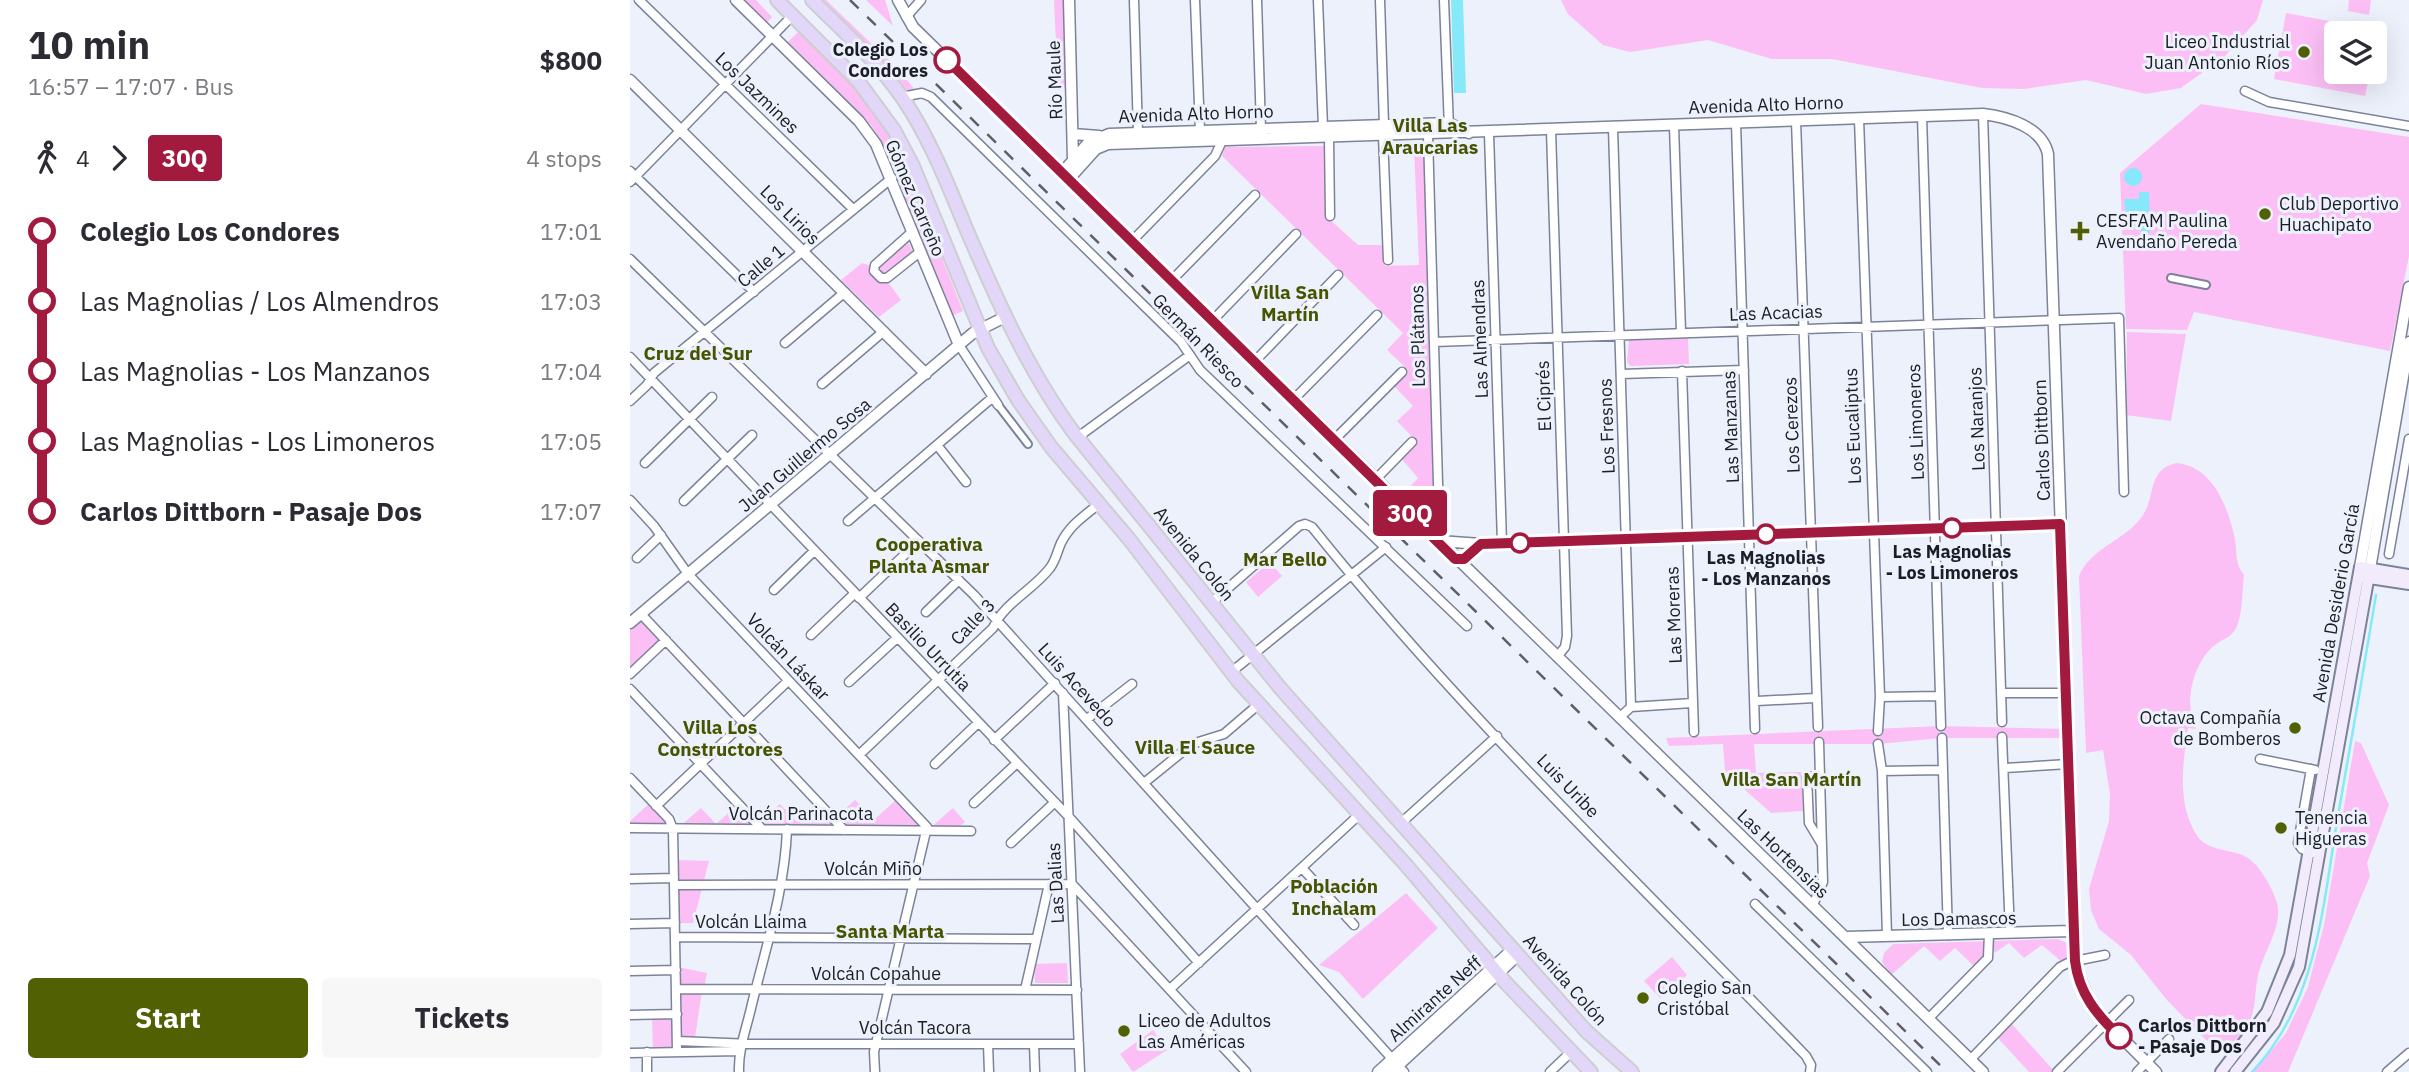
<!DOCTYPE html>
<html lang="en">
<head>
<meta charset="utf-8">
<style>
	:root { --surface:#fff; --page:#f7f7f7; --text:#2b2b33; --muted:#7c7c81; --accent:#506003 }
	body { margin:0; font-family:"IBM Plex Sans",sans-serif; background:var(--page); color:var(--text); height:100vh; display:flex; flex-direction:column; font-size:26px; white-space:nowrap }
	* { box-sizing:border-box; margin:0 }
	p { font-size:23px; color:var(--muted) }
	.icon { flex:none; width:38px; height:38px; fill:none; stroke:currentColor; stroke-width:2; stroke-linecap:round; stroke-linejoin:round }
	.map { position:relative; flex:1; overflow:hidden }
	.panel { display:flex; flex-direction:column; background:var(--surface); width:630px }
	.panel>* { flex:none }
	.badge { padding:0 14px; border-radius:5px; font-size:24px; line-height:46px }
	.controls { position:absolute; left:1694px; top:21px; display:grid; gap:14px }
	.controls a { display:grid; place-items:center; width:63px; height:63px; border-radius:7px; background:var(--surface); box-shadow:0 7px 28px #0002; font-size:35px }
	.map>.badge { position:absolute; translate:-50% -50%; box-shadow:0 0 0 4px #fff }
	.legs { display:flex; align-items:center; gap:10px; height:77px; padding:0 28px; font-size:23px }
	.legs p { margin-inline-start:auto }
	.overview { display:flex; align-items:center; justify-content:space-between; height:119px; padding:0 28px }
	h1 { font-size:38px; font-weight:800; line-height:52px }
	.cta { display:flex; gap:14px; margin-top:auto; padding:14px 28px }
	.cta a { flex:1; height:80px; border-radius:7px; background:var(--accent); color:#fff; font-size:28px; font-weight:800; line-height:80px; text-align:center }
	.cta a+a { background:var(--page); color:var(--text) }
	ul { padding:0 28px; list-style:none }
	li { display:flex; align-items:center; gap:24px; height:70px; font-size:26px }
	li i { display:grid; place-items:center; width:10px; height:100%; margin:0 9px; background:currentColor }
	li i::after { content:''; width:18px; height:18px; margin:-9px; border:5px solid; border-radius:50%; background:var(--surface) }
	li p { margin-inline-start:auto }
	li:first-child i { background:linear-gradient(#0000 50%,currentColor 0) }
	li:last-child i { background:linear-gradient(currentColor 50%,#0000 0) }
	main { display:flex; flex:1; min-height:0 }
	.map>svg:first-child { display:block }
</style>
</head>
<body>
<main>
<section class="panel">
<div class="overview"><div><h1>10 min</h1><p>16:57 – 17:07 · Bus</p></div><b>$800</b></div>
<div class="legs"><svg class="icon" aria-label="walk" viewBox="0 0 24 24"><circle cx="13" cy="4" r="2"/><path d="M13 8l-2 6 4 7M11 14l-3 7M7 12l3-4h3l4 4"/></svg>4<svg class="icon" aria-label="forward" viewBox="0 0 24 24"><path d="M9 5l7 7-7 7"/></svg><b class="badge" style="background:#a31a3f;color:#fff">30Q</b><p>4 stops</p></div>
<ul>
<li><i style="color:#a31a3f"></i><b>Colegio Los Condores</b><p>17:01</p></li>
<li><i style="color:#a31a3f"></i><span>Las Magnolias / Los Almendros</span><p>17:03</p></li>
<li><i style="color:#a31a3f"></i><span>Las Magnolias - Los Manzanos</span><p>17:04</p></li>
<li><i style="color:#a31a3f"></i><span>Las Magnolias - Los Limoneros</span><p>17:05</p></li>
<li><i style="color:#a31a3f"></i><b>Carlos Dittborn - Pasaje Dos</b><p>17:07</p></li>
</ul>
<div class="cta"><a>Start</a><a>Tickets</a></div>
</section>
<div class="map">
<svg width="1779" height="1072" viewBox="0 0 1779 1072">
	<rect width="100%" height="100%" fill="#edf1fb"/>
	<path fill="#fbbff5" d="M 111,0 L 126,0 L 142,17 L 136,24 Z
		M 187,0 L 196,0 L 269,70 L 285,90 L 274,92 Z
		M 236,0 L 255,0 L 263,26 Z
		M 424,0 L 433,0 L 436,89 L 428,89 Z
		M 931,0 L 1633,0 L 1627,20 L 1595,56 L 1551,88 L 1516,94 L 1456,80 L 1394,89 L 1352,88 L 1202,59 L 1142,59 L 1078,40 L 1000,52 L 973,45 L 938,14 Z
		M 1719,0 L 1741,0 L 1739,15 L 1718,11 Z
		M 1656,13 L 1748,30 L 1745,45 L 1745,33 L 1706,33 L 1706,72 L 1740,72 L 1735,96 L 1644,79 Z
		M 170,30 L 235,96 L 263,135 L 333,311 L 321,316 L 251,141 L 241,125 L 156,44 Z
		M 1571,104 L 1779,137 L 1779,256 L 1760,351 L 1564,312 L 1557,330 L 1496,329 L 1490,173 Z
		M 694,146 L 697,217 L 728,245 L 753,245 L 755,266 L 789,265 L 784,147 L 794,148 L 804,511 L 801,516 L 796,516 L 773,494 L 788,478 L 771,458 L 787,442 L 767,421 L 783,406 L 764,386 L 778,370 L 757,350 L 773,333 L 592,156 L 595,147 Z
		M 278,242 L 283,252 L 255,278 L 271,300 L 249,317 L 211,280 L 232,263 L 247,268 Z
		M 1497,332 L 1556,334 L 1541,421 L 1496,415 Z
		M 1058,338 L 1059,364 L 1000,366 L 997,362 L 999,340 Z
		M 1546,463 C 1583,466 1598,507 1605,539 C 1607,553 1605,564 1614,575 C 1612,590 1613,609 1608,623 C 1604,637 1594,638 1585,645 C 1563,662 1553,704 1566,729 L 1558,728 C 1553,764 1546,804 1568,837 C 1580,854 1610,847 1624,863 C 1633,872 1648,897 1648,910 C 1649,933 1633,953 1628,976 C 1624,993 1627,1010 1617,1027 C 1612,1034 1605,1041 1599,1047 L 1576,1040 L 1536,999 L 1501,955 L 1469,929 L 1461,910 L 1459,889 L 1479,821 L 1480,794 L 1473,750 L 1456,753 L 1449,576 C 1460,548 1498,539 1513,515 C 1526,495 1517,470 1546,463 Z
		M 640,562 L 652,576 L 628,597 L 616,582 Z
		M 11,616 L 33,640 L 0,672 L 0,626 Z
		M 1311,726 L 1437,729 L 1437,738 L 1312,738 L 1248,744 L 1124,744 L 1126,773 L 1171,772 L 1173,811 L 1141,813 L 1095,772 L 1093,744 L 1039,746 L 1036,738 Z
		M 1725,741 L 1731,743 L 1759,805 L 1737,863 L 1740,876 L 1658,1072 L 1623,1072 L 1656,1033 L 1678,987 L 1694,925 Z
		M 268,798 L 295,828 L 215,829 L 205,818 L 225,800 L 245,819 Z
		M 20,803 L 42,828 L 0,827 L 0,821 Z
		M 150,804 L 167,822 L 188,804 L 211,829 L 132,828 L 127,823 Z
		M 108,805 L 130,828 L 48,828 L 71,808 L 86,824 Z
		M 323,808 L 335,822 L 325,830 L 300,828 Z
		M 49,860 L 79,861 L 63,923 L 48,923 Z
		M 776,893 L 808,928 L 733,999 L 709,972 L 689,965 Z
		M 1428,939 L 1437,943 L 1438,957 L 1432,962 L 1412,945 L 1394,958 L 1379,943 L 1366,952 L 1361,951 L 1345,967 L 1325,948 L 1310,961 L 1294,946 L 1261,975 L 1252,962 L 1254,953 L 1263,944 Z
		M 1042,957 L 1057,975 L 1030,998 L 1014,981 Z
		M 437,963 L 438,983 L 405,983 L 404,964 Z
		M 48,967 L 77,973 L 74,988 L 48,988 Z
		M 48,990 L 72,991 L 65,1038 L 48,1039 Z
		M 22,1018 L 43,1018 L 44,1049 L 23,1049 Z
		M 1380,1022 L 1425,1072 L 1399,1072 L 1366,1036 Z
		M 523,1030 L 537,1050 L 503,1072 L 490,1054 Z"/>
	<path fill="#86e9fa" d="M 821,0 L 833,0 L 836,93 L 824,93 Z
		M1494 177a9 9 0 1 1 18 0a9 9 0 1 1-18 0Z
		M 1509,192 L 1519,192 L 1520,233 L 1511,233 L 1511,228 L 1497,228 L 1494,199 L 1509,199 Z"/>
	<g fill="none" stroke-linecap="round" stroke-linejoin="round">
		<path stroke="#86e9fa" stroke-width="2.5" d="M 1622,1072 C 1689,1002 1693,900 1709,810 C 1722,738 1734,667 1746,595"/>
		<defs>
			<path id="pedestrian" d="M 1541,278 L 1576,285
				M 368,405 L 398,444"/>
			<path id="minor" d="M 9,0 L 223,209
				M 504,0 L 508,133
				M 565,0 L 570,131
				M 627,0 L 631,129
				M 688,0 L 693,127
				M 750,0 L 754,125
				M 814,0 L 819,128
				M 276,17 L 291,0
				M 1615,91 L 1639,102 L 1779,126
				M 272,97 L 292,93 L 301,97 L 551,342 L 570,370 L 837,626
				M 1353,114 L 1372,722
				M 1292,116 L 1311,726
				M 1229,119 L 1250,697 L 1248,731
				M 1166,121 L 1188,727
				M 1106,123 L 1125,729
				M 1044,126 L 1051,332
				M 983,128 L 1001,707 L 990,717
				M 921,130 L 937,636 L 935,647 L 927,657
				M 859,133 L 872,543
				M 798,135 L 809,518 L 802,534
				M 753,136 L 758,260
				M 699,138 L 700,216
				M 0,171 L 124,292
				M 0,182 L 163,15
				M 283,231 L 245,265 L 244,271 L 251,278 L 257,278 L 291,251
				M 502,241 L 585,156 L 592,141
				M 0,259 L 344,595 L 774,1072
				M 542,280 L 625,195
				M 583,320 L 666,234
				M 804,342 L 1489,318 L 1494,492
				M 155,343 L 215,292
				M 329,345 L 368,405
				M 0,357 L 439,817 L 569,963
				M 625,361 L 708,275
				M 1052,371 L 1064,732
				M 991,374 L 1114,370
				M 192,384 L 254,331
				M 664,399 L 747,315
				M 0,401 L 17,385 L 24,373 L 262,178
				M 448,437 L 560,355
				M 705,439 L 772,372
				M 307,445 L 336,482
				M 15,463 L 82,397
				M 746,479 L 782,442
				M 0,500 L 24,526 L 58,574 L 297,827 L 244,1052 L 245,1072
				M 54,501 L 122,435
				M 218,521 L 363,397
				M 1759,554 L 1779,439
				M 7,558 L 31,535
				M 144,590 L 184,551
				M 229,598 L 289,541
				M 581,603 L 669,526 L 675,524 L 682,527 C 831,713 1010,884 1176,1056 L 1181,1065 L 1180,1072
				M 296,612 L 329,580
				M 11,614 L 214,830
				M 181,635 L 225,593
				M 600,673 L 756,547
				M 0,674 L 36,640
				M 219,682 L 267,638
				M 0,689 L 132,829
				M 433,693 L 450,1072
				M 1372,693 L 1435,693
				M 1250,697 L 1308,696
				M 1127,701 L 1185,698
				M 1001,707 L 1062,703
				M 457,719 L 502,684
				M 1372,737 L 1380,933
				M 1312,738 L 1318,935
				M 364,740 L 425,683
				M 1248,744 L 1252,771 L 1257,936
				M 229,755 L 363,628 C 374,603 403,590 420,568 C 426,560 427,552 431,543 C 440,525 454,516 469,504
				M 1630,759 L 1685,770
				M 305,764 L 348,723
				M 1375,768 L 1438,764
				M 1681,769 L 1668,843 L 1672,849 L 1683,853
				M 1252,771 L 1311,770
				M 1188,776 L 1177,777 L 1179,823 L 1191,843
				M 0,778 L 39,819 L 43,829 L 47,1051
				M 514,783 L 562,744 L 594,734 L 629,704
				M 344,803 L 387,763
				M 26,806 L 158,681
				M 771,823 L 867,736
				M 0,828 L 341,831
				M 381,843 L 425,802
				M 672,868 L 724,925
				M 0,879 L 44,878
				M 44,885 L 442,884 L 616,1072
				M 1125,904 L 1297,1072
				M 1183,905 L 1193,882 L 1189,742
				M 0,924 L 45,923
				M 45,937 L 406,939
				M 0,971 L 46,970
				M 46,989 L 447,990
				M 540,989 L 730,814
				M 395,990 L 419,884
				M 0,1015 L 47,1014
				M 1298,1019 L 1358,958 L 1359,934
				M 47,1041 L 122,1044 L 449,1044
				M 358,1044 L 359,1072
				M 404,1044 L 405,1072
				M 17,1052 L 17,1072
				M 0,1053 L 110,1051
				M 1340,1060 L 1430,967 L 1440,962 L 1475,955
				M 109,1072 C 108,1049 117,1027 122,1004 C 136,947 155,888 157,829
				M 920,1072 L 940,1053
				M 1427,1072 L 1499,1000
				M 1507,1072 L 1539,1039
				M 1757,1072 L 1779,1053"/>
			<path id="tertiary" d="M 106,0 L 229,121 L 246,144 L 329,345
				M 268,0 L 283,27 L 1353,1072
				M 439,0 L 443,160
				M 0,80 L 296,374
				M 443,134 L 469,136
				M 432,173 L 458,143 L 479,134 L 819,123 L 839,133
				M 439,179 L 466,149 L 478,144 L 1353,114 C 1378,117 1412,127 1418,154 L 1446,969 L 1463,1009 L 1526,1072
				M 809,541 L 851,544 L 1430,524
				M 827,560 L 833,559 L 851,544
				M 1730,567 L 1779,287
				M 1740,569 L 1779,342
				M 0,623 L 343,333 L 375,317
				M 1216,937 L 1443,931
				M 748,1072 L 883,949
				M 761,1072 L 888,955"/>
			<path id="secondary" d="M 1733,577 L 1779,584
				M 1591,1072 L 1637,1012 L 1660,955 L 1730,567 L 1779,575
				M 1605,1072 L 1644,1023 L 1669,967 L 1740,569"/>
			<path id="primary" d="M 147,0 L 228,81 L 264,130 L 283,166 L 358,348 L 388,400 L 421,447 L 499,539 L 608,681 L 776,865 L 875,982 L 961,1072
				M 182,0 C 217,35 255,68 281,111 C 303,147 319,187 335,226 C 366,298 397,369 444,433 L 651,689 L 956,1031 L 1002,1072"/>
		</defs>
		<use href="#pedestrian" stroke="#7b8399" stroke-width="10"/>
		<use href="#minor" stroke="#7b8399" stroke-width="11"/>
		<use href="#tertiary" stroke="#7b8399" stroke-width="13"/>
		<use href="#secondary" stroke="#7b8399" stroke-width="14"/>
		<use href="#primary" stroke="#cdcecf" stroke-width="16"/>
		<use href="#pedestrian" stroke="#fff" stroke-width="6"/>
		<use href="#minor" stroke="#fff" stroke-width="8"/>
		<use href="#tertiary" stroke="#fff" stroke-width="10"/>
		<use href="#secondary" stroke="#f1ebfc" stroke-width="10"/>
		<use href="#primary" stroke="#e2d7f9" stroke-width="12"/>
		<path stroke="#5c5f68" stroke-width="2.5" stroke-dasharray="12 12" stroke-linecap="butt" d="M 220,0 L 1317,1072"/>
	</g>
	<g fill="none" stroke-linecap="round" stroke-linejoin="round">
		<defs>
			<path id="line-1" d="M 317,60 L 825,559 L 834,559 L 851,544 L 1430,524 L 1445,961 C 1449,993 1466,1014 1489,1036"/>
		</defs>
		<use href="#line-1" stroke="#fff" stroke-width="16"/>
		<use href="#line-1" stroke="#a31a3f" stroke-width="10"/>
	</g>
	<g fill="#506003" stroke="#edf1fb" stroke-width="2.5">
		<circle cx="1674" cy="52" r="7"/>
		<circle cx="1635" cy="214" r="7"/>
		<path d="M1446.5 220.5h7v7h7v7h-7v7h-7v-7h-7v-7h7z"/>
		<circle cx="1665" cy="728" r="7"/>
		<circle cx="1651" cy="828" r="7"/>
		<circle cx="1013" cy="998" r="7"/>
		<circle cx="494" cy="1031" r="7"/>
	</g>
	<g fill="#fff" stroke="#a31a3f" stroke-width="3.5">
		<circle cx="317" cy="60" r="12"/>
		<circle cx="1322" cy="528" r="9"/>
		<circle cx="1136" cy="534" r="9"/>
		<circle cx="890" cy="543" r="9"/>
		<circle cx="1489" cy="1036" r="12"/>
	</g>
	<g text-anchor="middle" stroke-width="6" stroke-linejoin="round" paint-order="stroke">
		<g font-size="18" fill="#1b1e26" stroke="#edf1fb" text-anchor="start">
			<text x="1660" y="48" text-anchor="end">Liceo Industrial<tspan x="1660" dy="21">Juan Antonio Ríos</tspan></text>
			<text x="1649" y="210">Club Deportivo<tspan x="1649" dy="21">Huachipato</tspan></text>
			<text x="1466" y="227">CESFAM Paulina<tspan x="1466" dy="21">Avendaño Pereda</tspan></text>
			<text x="1651" y="724" text-anchor="end">Octava Compañía<tspan x="1651" dy="21">de Bomberos</tspan></text>
			<text x="1665" y="824">Tenencia<tspan x="1665" dy="21">Higueras</tspan></text>
			<text x="1027" y="994">Colegio San<tspan x="1027" dy="21">Cristóbal</tspan></text>
			<text x="508" y="1027">Liceo de Adultos<tspan x="508" dy="21">Las Américas</tspan></text>
		</g>
		<g font-size="18" font-weight="bold" fill="#1b1e26" stroke="#edf1fb">
			<text x="298" y="56" text-anchor="end">Colegio Los<tspan x="298" dy="21">Condores</tspan></text>
			<text x="1322" y="558">Las Magnolias<tspan x="1322" dy="21">- Los Limoneros</tspan></text>
			<text x="1136" y="564">Las Magnolias<tspan x="1136" dy="21">- Los Manzanos</tspan></text>
			<text x="1508" y="1032" text-anchor="start">Carlos Dittborn<tspan x="1508" dy="21">- Pasaje Dos</tspan></text>
		</g>
		<g font-size="18" fill="#1b1e26" stroke="#edf1fb">
			<text transform="translate(425 80) rotate(-92)" y="6">Río Maule</text>
			<text transform="translate(127 93) rotate(44)" y="6">Los Jazmines</text>
			<text transform="translate(1136 105) rotate(-2)" y="6">Avenida Alto Horno</text>
			<text transform="translate(566 114) rotate(-2)" y="6">Avenida Alto Horno</text>
			<text transform="translate(285 198) rotate(67)" y="6">Gómez Carreño</text>
			<text transform="translate(160 215) rotate(45)" y="6">Los Lirios</text>
			<text transform="translate(131 266) rotate(-40)" y="6">Calle 1</text>
			<text transform="translate(1146 313) rotate(-2)" y="6">Las Acacias</text>
			<text transform="translate(788 336) rotate(-91)" y="6">Los Plátanos</text>
			<text transform="translate(850 339) rotate(-92)" y="6">Las Almendras</text>
			<text transform="translate(568 341) rotate(46)" y="6">Germán Riesco</text>
			<text transform="translate(914 396) rotate(-92)" y="6">El Ciprés</text>
			<text transform="translate(1347 419) rotate(-92)" y="6">Los Naranjos</text>
			<text transform="translate(1286 422) rotate(-92)" y="6">Los Limoneros</text>
			<text transform="translate(1162 425) rotate(-92)" y="6">Los Cerezos</text>
			<text transform="translate(977 426) rotate(-92)" y="6">Los Fresnos</text>
			<text transform="translate(1223 426) rotate(-92)" y="6">Los Eucaliptus</text>
			<text transform="translate(1101 427) rotate(-92)" y="6">Las Manzanas</text>
			<text transform="translate(1412 440) rotate(-92)" y="6">Carlos Dittborn</text>
			<text transform="translate(175 455) rotate(-40)" y="6">Juan Guillermo Sosa</text>
			<text transform="translate(564 554) rotate(51)" y="6">Avenida Colón</text>
			<text transform="translate(1706 603) rotate(-80)" y="6">Avenida Desiderio García</text>
			<text transform="translate(1044 615) rotate(-92)" y="6">Las Moreras</text>
			<text transform="translate(343 622) rotate(-47)" y="6">Calle 3</text>
			<text transform="translate(298 647) rotate(46)" y="6">Basilio Urrutia</text>
			<text transform="translate(158 657) rotate(47)" y="6">Volcán Láskar</text>
			<text transform="translate(447 685) rotate(48)" y="6">Luis Acevedo</text>
			<text transform="translate(938 786) rotate(46)" y="6">Luis Uribe</text>
			<text x="171" y="820">Volcán Parinacota</text>
			<text transform="translate(1153 854) rotate(44)" y="6">Las Hortensias</text>
			<text x="243" y="875">Volcán Miño</text>
			<text transform="translate(426 883) rotate(-93)" y="6">Las Dalias</text>
			<text transform="translate(1329 919) rotate(-1)" y="6">Los Damascos</text>
			<text x="121" y="928">Volcán Llaima</text>
			<text x="246" y="980">Volcán Copahue</text>
			<text transform="translate(935 980) rotate(48)" y="6">Avenida Colón</text>
			<text transform="translate(805 999) rotate(-42)" y="6">Almirante Neff</text>
			<text x="285" y="1034">Volcán Tacora</text>
		</g>
		<g font-size="19" font-weight="bold" fill="#465400" stroke="#edf1fb">
			<text x="800" y="132">Villa Las<tspan x="800" dy="22">Araucarias</tspan></text>
			<text x="660" y="299">Villa San<tspan x="660" dy="22">Martín</tspan></text>
			<text x="68" y="360">Cruz del Sur</text>
			<text x="299" y="551">Cooperativa<tspan x="299" dy="22">Planta Asmar</tspan></text>
			<text x="655" y="566">Mar Bello</text>
			<text x="90" y="734">Villa Los<tspan x="90" dy="22">Constructores</tspan></text>
			<text x="565" y="754">Villa El Sauce</text>
			<text x="1161" y="786">Villa San Martín</text>
			<text x="704" y="893">Población<tspan x="704" dy="22">Inchalam</tspan></text>
			<text x="260" y="938">Santa Marta</text>
		</g>
	</g>
</svg>
<div class="controls">
<a><svg class="icon" aria-label="layers" viewBox="0 0 24 24"><path d="M12 4l9 5-9 5-9-5zM3 14l9 5 9-5"/></svg></a>
</div>
<b class="badge" style="left:780px;top:513px;background:#a31a3f;color:#fff">30Q</b>
</div>
</main>
</body>
</html>
